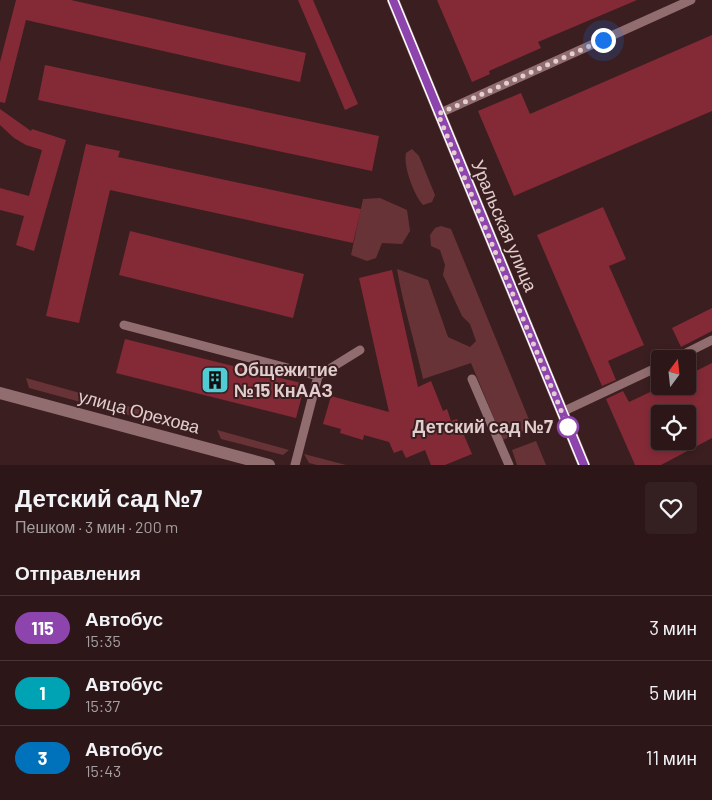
<!DOCTYPE html>
<html lang="ru">
<head>
<meta charset="utf-8">
<style>
	:root { --surface:#2c1618; --page:#341f21; --text:#f1f3f6; --muted:#a69fa2; --line:#483537 }
	body { margin:0; font-family:Barlow,sans-serif; background:var(--page); color:var(--text); height:100vh; display:flex; flex-direction:column; font-size:19px; white-space:nowrap }
	* { box-sizing:border-box; margin:0 }
	p { font-size:16px; color:var(--muted) }
	.icon { flex:none; width:28px; height:28px; fill:none; stroke:currentColor; stroke-width:2; stroke-linecap:round; stroke-linejoin:round }
	.map { position:relative; height:465px; overflow:hidden }
	.details { display:flex; flex-direction:column; background:var(--surface); flex:1 }
	.details>* { flex:none }
	.badge { padding:0 10px; border-radius:16px; font-size:18px; line-height:32px }
	.needle { width:32px; rotate:15deg }
	.buttons { position:absolute; left:651px; top:350px; display:grid; gap:10px }
	.buttons a { display:grid; place-items:center; width:45px; height:45px; border-radius:5px; background:var(--surface); box-shadow:0 2px 8px #0003,0 0 0 1px var(--line); font-size:25px }
	.you { position:absolute; width:25px; height:25px; margin:-12px; border:4px solid #fff; border-radius:50%; background:#1a73e8; box-shadow:0 0 0 8px #1a73e833 }
	.map>.badge { position:absolute; translate:-50% -50%; box-shadow:0 0 0 2px #fff }
	h2 { padding:0 15px; font-size:19px; line-height:45px }
	.round { display:grid; place-items:center; flex:none; width:52px; height:52px; border-radius:5px; background:var(--page) }
	.head { display:flex; align-items:center; justify-content:space-between; height:85px; padding:0 15px }
	h1 { font-size:24px; font-weight:700; line-height:38px }
	ul { padding:0; list-style:none }
	li { display:flex; align-items:center; gap:15px; height:65px; padding:0 15px; border-top:1px solid var(--line) }
	li div { flex:1 }
	li b { display:block; font-size:19px }
	li em { font-style:normal }
	li .badge { min-width:55px; font-weight:700; text-align:center }
	.map>svg:first-child { display:block }
</style>
</head>
<body>
<div class="map">
<svg width="712" height="465" viewBox="0 0 712 465">
	<rect width="100%" height="100%" fill="#3b1e20"/>
	<path fill="#683337" d="M 412,149 L 419,156 L 435,195 L 432,202 L 423,205 C 414,195 403,166 406,153 Z
		M 380,198 L 407,210 L 410,231 L 402,244 L 382,243 L 376,258 L 367,261 L 351,255 L 363,199 Z
		M 441,226 L 451,229 L 532,427 L 503,440 L 471,363 L 423,379 C 415,342 403,306 397,269 L 428,280 L 448,337 L 470,347 L 476,341 L 470,324 L 462,316 L 443,275 L 445,265 L 440,250 L 431,246 L 430,235 L 435,228 Z
		M 26,378 L 177,420 L 169,426 L 29,388 Z
		M 217,430 L 289,450 L 283,455 L 221,439 Z
		M 536,441 L 546,465 L 517,465 L 512,450 Z
		M 304,454 L 346,465 L 317,465 L 309,463 Z"/>
	<path fill="#842a37" fill-rule="evenodd" d="M 16,0 L 71,0 L 306,53 L 300,82 L 26,20 L 5,103 L 0,102 L 0,62 Z
		M 298,0 L 313,0 L 358,104 L 345,110 Z
		M 437,0 L 637,0 L 538,42 L 541,48 L 489,71 L 490,74 L 472,82 Z
		M 712,35 L 712,111 L 514,196 L 478,111 L 521,93 L 530,114 Z
		M 45,65 L 379,136 L 372,171 L 38,100 Z
		M 0,109 L 31,131 L 32,129 L 66,140 L 34,251 L 16,245 L 24,216 L 0,210 L 0,188 L 29,196 L 42,150 L 26,145 L 14,138 L 0,125 Z
		M 86,144 L 120,151 L 118,157 L 361,209 L 353,243 L 110,190 L 79,323 L 46,316 Z
		M 603,207 L 626,259 L 609,266 L 644,345 L 608,361 L 616,380 L 602,386 L 537,235 Z
		M 130,231 L 304,274 L 293,318 L 119,275 Z
		M 392,270 L 418,387 L 431,381 L 443,411 L 447,409 L 451,421 L 457,419 L 472,454 L 445,465 L 431,465 L 425,450 L 406,458 L 402,450 L 394,453 L 389,442 L 364,435 L 363,440 L 340,433 L 341,429 L 323,424 L 331,396 L 389,412 L 359,278 Z
		M 712,308 L 712,331 L 681,347 L 672,328 Z
		M 125,339 L 305,384 L 296,418 L 116,373 Z
		M 712,363 L 712,438 L 661,465 L 635,465 L 606,399 L 623,391 L 629,402 L 663,386 L 688,386 L 688,375 ZM 660,414 L 688,414 L 688,441 L 660,441 Z"/>
	<g fill="none" stroke-linecap="round" stroke-linejoin="round">
		<path stroke="#916d6f" stroke-width="9" d="M 438,114 L 691,0
			M 124,325 L 318,376 L 360,350
			M 674,359 L 712,340
			M 472,379 L 509,465
			M 562,412 L 660,366
			M 295,465 L 318,376"/>
		<path stroke="#916d6f" stroke-width="12" d="M 393,0 L 584,465
			M 0,393 L 269,465"/>
	</g>
	<g fill="none" stroke-linecap="round" stroke-linejoin="round">
		<defs>
			<path id="line" d="M 393,0 L 584,465"/>
		</defs>
		<use href="#line" stroke="#fff" stroke-width="11"/>
		<use href="#line" stroke="#8e44ad" stroke-width="8"/>
		<path stroke="#e2cece" stroke-width="5" stroke-dasharray="0 9" d="M 568,427 L 438,114 L 603,40"/>
	</g>
	<defs>
		<symbol id="building-square" viewBox="-11 -11 22 22"><rect x="-9" y="-9" width="18" height="18" rx="4" fill="#51ccd5" stroke="#3b1e20"/><path d="M-4-6H4V6H1V3H-1V6H-4ZM-2.5-4.3h1.7v1.8h-1.7ZM.8-4.3h1.7v1.8H.8ZM-2.5-1h1.7V.8h-1.7ZM.8-1h1.7V.8H.8Z" fill="#111"/></symbol>
	</defs>
	<g fill-rule="evenodd">
		<use href="#building-square" x="199" y="364" width="32" height="32"/>
	</g>
	<circle fill="#fff" stroke="#8e44ad" stroke-width="2.5" cx="568" cy="427" r="10"/>
	<g text-anchor="middle" stroke-width="4" stroke-linejoin="round" paint-order="stroke">
		<g font-size="18" fill="#e2cece" stroke="#3b1e20">
			<text transform="translate(504 226) rotate(67)" y="6">Уральская улица</text>
			<text transform="translate(139 412) rotate(15)" y="6">улица Орехова</text>
		</g>
		<g font-size="18" font-weight="bold" fill="#e2cece" stroke="#3b1e20" text-anchor="start">
			<text x="234" y="376">Общежитие<tspan x="234" dy="21">№15 КнААЗ</tspan></text>
		</g>
		<g font-size="18" font-weight="bold" fill="#e2cece" stroke="#3b1e20" text-anchor="end">
			<text x="553" y="433">Детский сад №7</text>
		</g>
	</g>
</svg>
<div class="buttons">
<a><svg class="needle" viewBox="-14 -14 28 28"><path d="M0-13l5 13h-10z" fill="#e53935"/><path d="M0 13l5-13h-10z" fill="#a69fa2"/></svg></a>
<a><svg class="icon" aria-label="locate" viewBox="0 0 24 24"><circle cx="12" cy="12" r="6"/><path d="M12 2v4M12 18v4M2 12h4M18 12h4"/></svg></a>
</div>
<div class="you" style="left:603px;top:40px"></div>
</div>
<section class="details">
<div class="head"><div><h1>Детский сад №7</h1><p>Пешком · 3 мин · 200 m</p></div><a class="round"><svg class="icon" aria-label="heart" viewBox="0 0 24 24"><path d="M12 20l-8-8c-3-5 5-10 8-4 3-6 11-1 8 4z"/></svg></a></div>
<h2>Отправления</h2>
<ul>
<li><span class="badge" style="background:#8e44ad;color:#fff">115</span><div><b>Автобус</b><p>15:35</p></div><em>3 мин</em></li>
<li><span class="badge" style="background:#00a3b4;color:#fff">1</span><div><b>Автобус</b><p>15:37</p></div><em>5 мин</em></li>
<li><span class="badge" style="background:#0072bc;color:#fff">3</span><div><b>Автобус</b><p>15:43</p></div><em>11 мин</em></li>
</ul>
</section>
</body>
</html>
